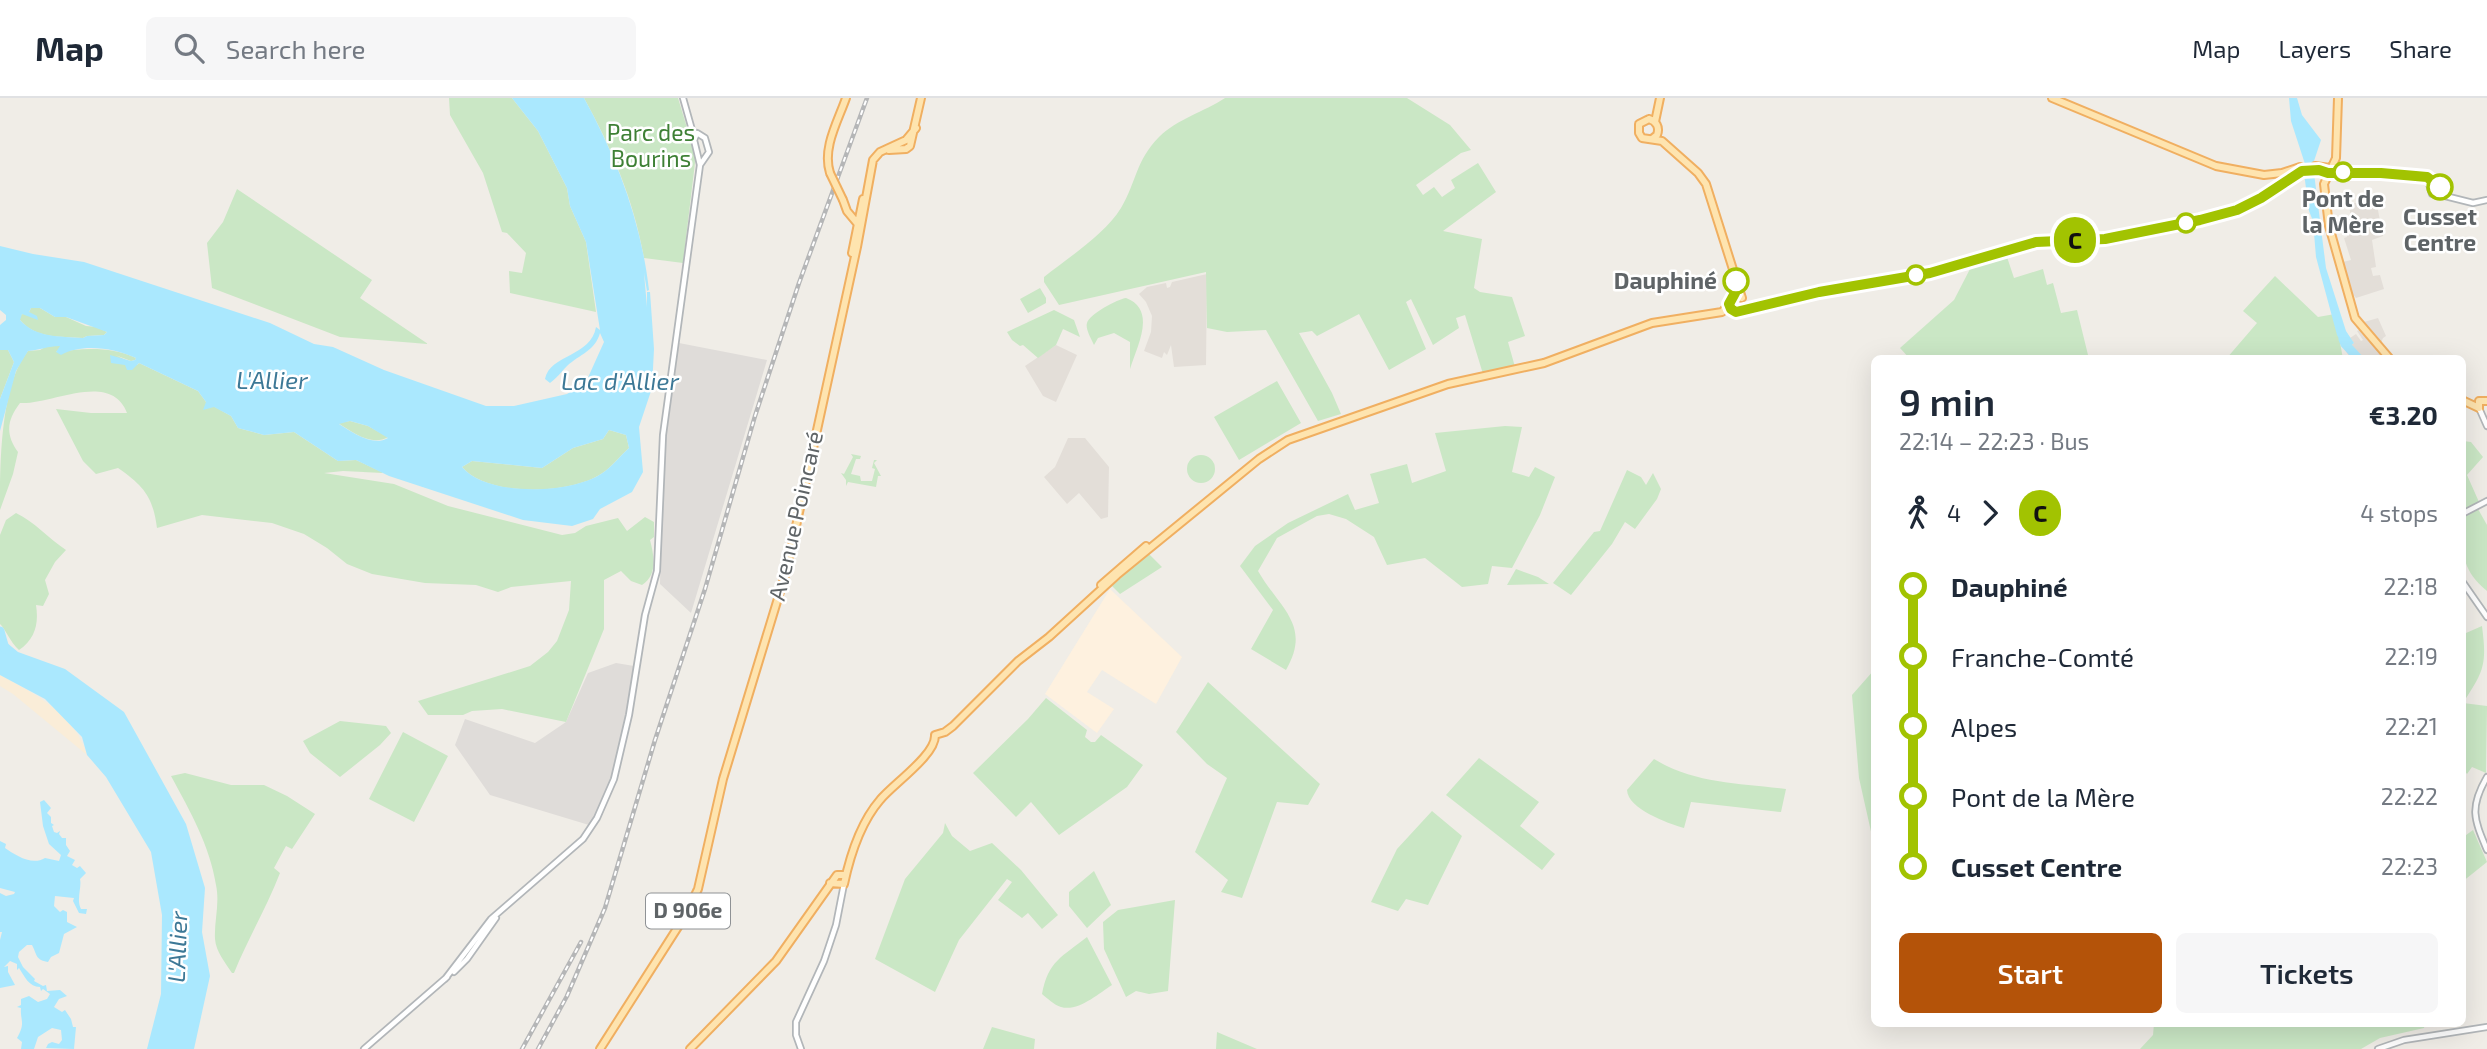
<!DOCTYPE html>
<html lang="en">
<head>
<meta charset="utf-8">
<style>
	:root { --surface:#fff; --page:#f6f6f7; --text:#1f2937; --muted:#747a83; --line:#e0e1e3; --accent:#b45309 }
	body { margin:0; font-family:"Exo 2",sans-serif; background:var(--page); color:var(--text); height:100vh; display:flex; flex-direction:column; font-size:26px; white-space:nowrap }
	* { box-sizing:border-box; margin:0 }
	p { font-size:23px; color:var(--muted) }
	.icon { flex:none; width:38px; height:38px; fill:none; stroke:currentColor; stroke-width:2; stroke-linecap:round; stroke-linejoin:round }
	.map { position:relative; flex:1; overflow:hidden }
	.details { position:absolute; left:1871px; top:257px; width:595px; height:672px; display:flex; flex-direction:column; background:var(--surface); border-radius:10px; box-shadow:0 7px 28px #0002 }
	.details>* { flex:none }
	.badge { padding:0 14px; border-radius:23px; font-size:24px; line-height:46px }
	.map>.badge { position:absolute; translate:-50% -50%; box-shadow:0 0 0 4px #fff }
	.legs { display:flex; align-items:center; gap:10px; height:77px; padding:0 28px; font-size:23px }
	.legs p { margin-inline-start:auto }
	.head { display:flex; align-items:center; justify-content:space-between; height:119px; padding:0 28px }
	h1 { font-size:38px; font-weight:600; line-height:52px }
	.primary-button { display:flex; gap:14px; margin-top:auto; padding:14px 28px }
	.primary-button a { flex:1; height:80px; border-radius:10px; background:var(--accent); color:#fff; font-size:28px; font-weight:600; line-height:80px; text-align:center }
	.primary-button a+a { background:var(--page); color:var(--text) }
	ul { padding:0 28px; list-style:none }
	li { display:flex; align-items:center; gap:24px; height:70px; font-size:26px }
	li i { display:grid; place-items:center; width:10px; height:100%; margin:0 9px; background:currentColor }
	li i::after { content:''; width:18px; height:18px; margin:-9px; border:5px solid; border-radius:50%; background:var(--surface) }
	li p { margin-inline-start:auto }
	li:first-child i { background:linear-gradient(#0000 50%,currentColor 0) }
	li:last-child i { background:linear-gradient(currentColor 50%,#0000 0) }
	header { display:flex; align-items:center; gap:42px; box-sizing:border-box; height:98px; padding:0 35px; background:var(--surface); border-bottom:2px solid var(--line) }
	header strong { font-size:33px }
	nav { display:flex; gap:38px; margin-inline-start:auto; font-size:24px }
	.search { width:490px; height:63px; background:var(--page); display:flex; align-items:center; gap:18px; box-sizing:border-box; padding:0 24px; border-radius:10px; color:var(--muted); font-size:26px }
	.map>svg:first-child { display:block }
</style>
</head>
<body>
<header>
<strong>Map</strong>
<div class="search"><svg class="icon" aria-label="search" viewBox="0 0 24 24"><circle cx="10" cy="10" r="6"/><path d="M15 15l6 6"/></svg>Search here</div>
<nav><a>Map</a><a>Layers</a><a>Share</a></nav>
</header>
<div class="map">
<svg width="2487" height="951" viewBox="0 0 2487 951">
	<rect width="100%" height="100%" fill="#f0ede7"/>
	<path fill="#fef1df" d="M 1110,491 L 1182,559 L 1156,606 L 1102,572 L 1087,594 L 1114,611 L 1097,635 L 1045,596 Z"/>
	<path fill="#dfdcd9" d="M 679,245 L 767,262 L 691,515 L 660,486 L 662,389 L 666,341 Z
		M 616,565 L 634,568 L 622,646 L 605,699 L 589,727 L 490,697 L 455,647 L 465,621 L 535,645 L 566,624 L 588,575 Z"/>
	<path fill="#e3ded8" d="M 2376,102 L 2383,138 L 2372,142 L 2376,169 L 2371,170 L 2373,178 L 2380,177 L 2384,191 L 2356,200 L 2352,195 L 2343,164 L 2351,162 L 2344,140 L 2347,139 L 2346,133 L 2352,129 L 2349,106 Z
		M 1207,176 L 1206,267 L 1174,269 L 1171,247 L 1167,257 L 1164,254 L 1162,260 L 1144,253 L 1151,234 L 1152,218 L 1146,204 L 1139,196 L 1147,189 L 1166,185 L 1167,190 L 1170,189 L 1172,184 Z
		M 2378,220 L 2386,238 L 2383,240 L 2378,252 L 2384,261 L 2379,261 L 2375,257 L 2370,261 L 2351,261 L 2345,252 L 2354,245 L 2350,240 L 2356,236 L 2361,243 L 2363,242 L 2357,233 L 2361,231 L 2364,224 Z
		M 1056,247 L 1077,257 L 1056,304 L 1043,298 L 1025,268 Z
		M 1068,340 L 1085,340 L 1109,369 L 1108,419 L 1101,421 L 1079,395 L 1067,406 L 1044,379 L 1055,369 Z"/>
	<path fill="#cae7c5" d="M 449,0 L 512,0 L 538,33 L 567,90 L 570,108 L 586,144 L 596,214 L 510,195 L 509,173 L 522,175 L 526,155 L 507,135 L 502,134 L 483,75 L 450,17 Z
		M 584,0 L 678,0 L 695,56 L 695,65 L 683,165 L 644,160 C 634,103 612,51 584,0 Z
		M 1225,0 L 1407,0 L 1450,27 L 1471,52 L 1461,55 L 1416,87 L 1423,97 L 1434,89 L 1442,99 L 1455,90 L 1451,82 L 1478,65 L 1496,94 L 1443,133 L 1482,141 L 1474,190 L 1480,194 L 1512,199 L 1525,238 L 1508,244 L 1515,269 L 1483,276 L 1465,217 L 1456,220 L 1459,230 L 1433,247 L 1411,201 L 1406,204 L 1426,251 L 1389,272 L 1359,216 L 1317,238 L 1312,233 L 1299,235 L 1332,295 L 1341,316 L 1318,323 L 1266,232 L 1227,234 L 1207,230 L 1206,174 L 1059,207 L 1044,184 L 1044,179 C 1068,160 1105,136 1121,110 C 1137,83 1135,64 1159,39 C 1177,21 1204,14 1225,0 Z
		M 237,91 L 372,182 L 360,200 L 428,246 L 340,239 L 212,190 L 207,145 L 223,124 Z
		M 2007,159 L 2014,180 L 2043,171 L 2047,187 L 2053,185 L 2061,215 L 2077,212 L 2089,261 L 1910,261 L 1900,250 L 1954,202 L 1970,171 Z
		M 2275,178 L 2318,219 L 2335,216 L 2343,261 L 2226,261 L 2257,225 L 2243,213 Z
		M 1040,190 L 1046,200 L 1046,205 L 1028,215 L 1020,201 Z
		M 1126,200 C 1158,212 1136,250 1130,271 L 1130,244 L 1114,235 L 1098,240 L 1094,247 C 1092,242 1085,231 1087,225 C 1089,216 1118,201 1126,200 Z
		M 31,210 L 40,210 L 55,219 L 66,219 L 86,228 L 97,229 L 107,234 L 104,237 L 87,238 L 83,240 C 59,238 36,241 20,222 L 20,217 L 29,214 Z
		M 1054,212 L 1074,222 L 1080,239 L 1063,231 L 1056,247 L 1038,260 L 1023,247 L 1020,248 L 1012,242 L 1007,234 Z
		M 47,248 L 60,248 L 61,250 L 56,254 C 83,250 111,248 136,260 L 135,262 L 131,263 L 115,257 L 137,267 L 139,265 L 198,293 L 206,304 L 231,318 L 238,330 L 264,337 L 294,334 L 338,363 L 356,362 L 384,375 L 343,373 L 324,375 L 394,386 L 448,408 L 562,437 L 575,435 L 586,428 L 618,420 L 627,433 L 645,419 L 654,424 L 654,439 L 650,442 C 654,457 658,477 642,487 L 631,483 L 621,473 L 604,482 L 604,531 L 566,624 L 502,611 L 472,613 L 463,617 L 428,617 L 418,603 L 530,568 L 548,554 L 557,543 L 569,512 L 571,483 L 511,489 L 498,494 L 476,487 L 425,485 L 372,476 L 347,466 L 327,450 L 304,436 L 272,425 L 202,417 L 157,430 C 153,399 144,388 118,370 L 96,376 L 83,363 L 56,311 L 91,315 L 127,315 C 111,272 51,307 20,305 C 7,322 5,336 18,354 L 13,376 L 0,412 C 0,368 0,287 28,253 L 40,252 Z
		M 4,250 L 8,252 L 14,264 L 0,301 L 0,252 Z
		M 1277,283 L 1301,325 L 1239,362 L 1214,319 Z
		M 350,323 L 368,328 L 388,339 C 372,349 352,334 338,325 Z
		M 1505,328 L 1522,329 L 1512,374 L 1529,379 L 1535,369 L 1555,379 L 1540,417 L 1512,470 L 1492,468 L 1488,486 L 1462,489 L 1425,460 L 1387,467 L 1374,439 L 1346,421 L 1329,416 L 1317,418 L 1277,440 L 1258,473 C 1280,511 1312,527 1286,572 L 1251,551 L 1273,512 L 1240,468 L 1255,448 L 1288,425 L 1348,396 L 1355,412 L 1379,405 L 1370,376 L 1407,366 L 1412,385 L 1446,373 L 1435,335 Z
		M 609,332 L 626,337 L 629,350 C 620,358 611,370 601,376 C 569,397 487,399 462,369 L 472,363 L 542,370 L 573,350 L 603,341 Z
		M 2463,343 L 2471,344 L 2483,359 L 2467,377 L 2479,404 L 2462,413 Z
		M 851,356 L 861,358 L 860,361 L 856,361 L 851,376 L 860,378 L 861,383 L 872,383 L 875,371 L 872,370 L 874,362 L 877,362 L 874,365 L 881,378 L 878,378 L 876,389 L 848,384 L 846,388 L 846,382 L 841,375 L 844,376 L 853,359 Z
		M1187 371a14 14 0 1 1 28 0a14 14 0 1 1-28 0Z
		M 1627,372 L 1641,379 L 1646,387 L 1653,375 L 1661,391 L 1657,401 L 1635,431 L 1625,424 L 1612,446 L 1571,497 L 1553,485 L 1594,434 L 1600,433 Z
		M 2478,411 L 2487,427 L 2487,493 C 2460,471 2462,451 2462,419 Z
		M 16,415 C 35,424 48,440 66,452 L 55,464 L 45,482 L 49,496 L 43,508 L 36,507 C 39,526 35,541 19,552 C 10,544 5,530 0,526 L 0,437 L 6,422 Z
		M 1148,455 L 1162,469 L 1120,496 L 1112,488 Z
		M 1516,471 L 1538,479 L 1549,486 L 1507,487 Z
		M 2462,528 L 2466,535 L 2482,528 C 2487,567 2484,573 2463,605 L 2487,608 L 2486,675 L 2472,669 L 2467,676 L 2462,669 Z
		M 1874,572 L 1874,747 L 1859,680 L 1852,597 Z
		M 1208,584 L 1320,686 L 1308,707 L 1277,704 L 1242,800 L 1221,794 L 1228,782 L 1195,754 L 1227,680 L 1207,666 L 1176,634 Z
		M 1046,600 L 1087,632 L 1085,639 L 1091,644 L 1095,644 L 1101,637 L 1143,667 L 1127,689 L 1059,737 L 1031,704 L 1016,719 L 973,675 L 1028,621 Z
		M 340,623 L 386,628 L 391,635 L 380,647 L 340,679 L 310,655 L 303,643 Z
		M 403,634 L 448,658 L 414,724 L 369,701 Z
		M 1479,660 L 1539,704 L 1520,728 L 1555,756 L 1542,772 L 1446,697 Z
		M 1654,661 C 1695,686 1739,685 1786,691 L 1781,714 L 1691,704 L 1684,730 C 1667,725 1628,711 1627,692 Z
		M 185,675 L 231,687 L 264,687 L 287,698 L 315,716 L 292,751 L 286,748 L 274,770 L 280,775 C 267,809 248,840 234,875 L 232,875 C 225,864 216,854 215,841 C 214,823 220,806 216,787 C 210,748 190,713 171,678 Z
		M 1432,713 L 1462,738 L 1428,807 L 1406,801 L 1398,813 L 1371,804 L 1397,751 Z
		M 945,725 L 952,738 L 970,753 L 992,745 L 1021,772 L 1058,817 L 1042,831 L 1028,815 L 1022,820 L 998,802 L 1012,784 L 1007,781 L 959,842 L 935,894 L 875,861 L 905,781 L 943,735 Z
		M 2473,732 L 2487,764 L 2462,784 L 2462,740 Z
		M 1094,773 L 1111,807 L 1087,830 L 1069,808 L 1069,794 Z
		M 1175,802 L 1168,893 L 1149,896 L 1136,893 L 1126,899 L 1104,851 L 1103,824 L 1118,812 Z
		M 1087,839 L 1112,887 C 1098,896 1078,914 1061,909 C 1054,907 1047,900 1042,896 C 1048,863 1062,859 1087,839 Z
		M 2154,926 L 2425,926 L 2424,930 L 2380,940 L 2361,951 L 2140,951 L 2153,937 Z
		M 992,929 L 1035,941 L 1034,951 L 983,951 Z
		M 1217,934 L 1257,951 L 1216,951 Z"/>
	<path fill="#faedd8" d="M 0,577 C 35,596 75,616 87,657 L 13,596 L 0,588 Z"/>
	<path fill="#aae8fe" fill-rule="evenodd" d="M 512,0 L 584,0 C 617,60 641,123 649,192 L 647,193 L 644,175 L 647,209 L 647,194 L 650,194 L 654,251 L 652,290 L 639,329 L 643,374 L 632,394 L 600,411 L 593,421 L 572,428 L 523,422 L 389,378 L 356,362 L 338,363 L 294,334 L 264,337 L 238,330 L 231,318 L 214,309 L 203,312 L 206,304 L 198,293 L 139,265 L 132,272 L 127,272 L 125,267 L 111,265 L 110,257 L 131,263 L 135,262 L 136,260 C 114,250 82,245 61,257 L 56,254 L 60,248 C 48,248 40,252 28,253 L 16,273 L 0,333 L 0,301 L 14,264 L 8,252 L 0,252 L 0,227 L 6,222 L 6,217 L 0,212 L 0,148 L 33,156 L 84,164 L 270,225 L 314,246 L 333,249 L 384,272 L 486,308 L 514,308 L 567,296 L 586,284 L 604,244 L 600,235 C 595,253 580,256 567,268 C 561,274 557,280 550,285 L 545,281 C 550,256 591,259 596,229 L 600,232 L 586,144 L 570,108 L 567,90 L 538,33 ZM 31,210 L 40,210 L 55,219 L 66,219 L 107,234 L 104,237 L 87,238 L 83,240 C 59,238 36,240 20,222 L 22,216 L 38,222 L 37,218 L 29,214 ZM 350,323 L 368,328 L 388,340 C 372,349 352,334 339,326 ZM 609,332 L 626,337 L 629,350 C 620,358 611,370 601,376 C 570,396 487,399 462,369 L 472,363 L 542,370 L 573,350 L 603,341 Z
		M 2289,0 L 2297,0 L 2302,17 L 2321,42 L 2313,66 L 2305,66 L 2291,23 Z
		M 2304,75 L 2314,75 L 2326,170 L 2346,233 L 2354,245 L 2345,252 L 2337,237 L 2316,159 L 2313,123 L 2309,113 Z
		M 0,539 L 18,554 L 65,571 L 124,614 L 186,726 L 205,790 L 202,834 L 210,878 L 194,951 L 147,951 L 161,896 L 162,817 L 151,754 L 106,679 L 87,657 L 82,639 L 45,601 L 0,577 Z
		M 44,702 L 51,710 L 47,715 L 51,719 L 51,725 L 54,727 L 52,728 L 54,734 L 57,735 L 60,733 L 59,736 L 62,740 L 66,740 L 66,747 L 70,753 L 67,758 L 75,762 L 72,767 L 77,770 L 80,768 L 86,775 L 80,781 C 82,789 76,802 81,811 L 87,811 L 86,816 L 79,815 L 73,803 L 74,800 L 55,798 L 54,808 L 60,814 L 63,812 L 67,814 L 67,824 L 77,829 L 64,836 L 59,855 L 51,859 L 48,864 C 35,862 37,856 32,847 L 27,847 L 19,854 L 18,859 L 23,869 L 35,881 L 34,883 L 43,888 L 46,887 L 47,893 L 60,892 L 67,898 L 59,901 L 54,909 L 62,914 L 65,912 L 71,921 L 73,929 L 76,929 L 74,951 L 46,950 L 48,946 L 52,944 L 59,946 L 62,942 L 61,932 L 52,930 L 38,939 L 34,951 L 21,951 L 22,944 L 17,940 C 26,924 20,923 21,910 L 17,909 L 21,907 L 21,901 L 29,898 L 38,904 L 47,901 L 50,896 L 43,891 L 41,893 L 40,889 C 29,889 25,879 19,870 L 17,872 L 17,866 L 10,863 L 4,869 L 8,868 L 8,874 L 15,887 L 0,890 L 0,842 L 2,834 L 0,834 L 0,795 L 6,798 L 14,796 L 15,794 L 0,790 L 0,743 L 6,746 L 5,750 C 15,757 32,768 45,760 L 59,763 L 61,757 L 49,746 L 43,728 L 40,704 Z"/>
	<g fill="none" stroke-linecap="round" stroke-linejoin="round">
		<path stroke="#aae8fe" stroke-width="9" d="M 2343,241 L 2345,246 L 2359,261
			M 0,533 L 5,551"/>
		<defs>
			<path id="minor" d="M 683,0 L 694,39
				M 2330,75 L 2380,75 L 2427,79
				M 2427,79 L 2442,91 L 2439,98 L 2432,96 Z
				M 2441,97 L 2473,105 L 2487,102
				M 2479,310 L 2487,328
				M 2462,416 L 2487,403
				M 2462,483 L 2487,519
				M 2487,679 C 2469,710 2474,721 2487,752
				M 454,874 L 467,861 L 496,820
				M 445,881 L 491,821 L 583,741 L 597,720 L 614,681 L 629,617 L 645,517 L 657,473 L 663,337 L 700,67 L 694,42 L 697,35 L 705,40 L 709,54 L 700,67
				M 364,951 L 447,879
				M 801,951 L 796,937 L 796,924 L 824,863 L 836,827 L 844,786
				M 2378,951 L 2404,942 L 2487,929"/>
			<path id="major" d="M 2052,0 L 2216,68 L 2264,77 L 2282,75 L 2300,69
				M 2338,0 L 2336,60 L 2324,86 L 2329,128 L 2355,220 L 2390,261
				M 1649,21 L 1639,26 L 1639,35 L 1642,40 L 1662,43 L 1698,75 L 1706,86 L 1742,200
				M 1649,21 C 1656,23 1660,29 1657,37 L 1652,41
				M 1655,24 L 1660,0
				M 889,52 L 906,51 L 910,48 L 921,0
				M 2315,68 L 2330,70
				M 830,75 C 822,50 838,23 846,0
				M 843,102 L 847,113 L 857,125
				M 852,155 L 863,101
				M 1737,188 L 1729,206 L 1731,211 L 1736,213 L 1819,194 L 1929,175 L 2036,144 L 2105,141 L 2200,122 L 2237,112 L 2261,100 L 2302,73 L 2319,72 L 2327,75
				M 2462,302 L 2479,310
				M 2479,310 L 2479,303 L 2487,303
				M 1101,487 L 1146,448
				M 830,785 L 844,786 C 850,758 861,724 880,702 C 893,686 936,657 935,637 L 945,634 L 953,628 L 1018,563 L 1049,539 L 1117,477 L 1259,361 L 1288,342 L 1448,286 L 1544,265 L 1652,225 L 1722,214 L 1729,206
				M 600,951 L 685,818 L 698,791 L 723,681 L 786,474 L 857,149 L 873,62 L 880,54 L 906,42 L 916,30
				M 690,951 L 776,863 L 837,777 L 846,777"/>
		</defs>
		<use href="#minor" stroke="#b2b6b9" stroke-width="8"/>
		<use href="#major" stroke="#f0af61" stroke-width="10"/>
		<use href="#minor" stroke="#fff" stroke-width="4.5"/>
		<use href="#major" stroke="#fee4af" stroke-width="6"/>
		<defs>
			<path id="rail" d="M 522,951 L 581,844
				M 538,951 L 567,898 L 605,810 L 655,642 L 705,491 L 755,318 L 799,185 L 867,0"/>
		</defs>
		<use href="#rail" stroke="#b5b6b7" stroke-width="4.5"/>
		<use href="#rail" stroke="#fff" stroke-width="2" stroke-dasharray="5" stroke-linecap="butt"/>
		<defs>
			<path id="major-bridge" d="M 830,75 L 843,102"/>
		</defs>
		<use href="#major-bridge" stroke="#f0af61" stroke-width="10" stroke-linecap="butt"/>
		<use href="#major-bridge" stroke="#fee4af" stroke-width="6"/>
	</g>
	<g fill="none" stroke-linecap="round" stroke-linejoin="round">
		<defs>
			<path id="line-1" d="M 1736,183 L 1735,195 L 1729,206 L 1731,211 L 1736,214 L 1819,194 L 1930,175 L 2036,144 L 2105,141 L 2200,122 L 2237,112 L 2261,100 L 2302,73 L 2319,72 L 2328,75 L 2381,75 L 2427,79 L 2440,89"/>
		</defs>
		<use href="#line-1" stroke="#fff" stroke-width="16"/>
		<use href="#line-1" stroke="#a2c301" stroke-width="10"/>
	</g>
	<g fill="#fff" stroke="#a2c301" stroke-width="3.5">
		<circle cx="2343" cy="74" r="9"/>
		<circle cx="2440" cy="89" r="12"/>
		<circle cx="2186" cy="125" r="9"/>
		<circle cx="1916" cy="177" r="9"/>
		<circle cx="1736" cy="183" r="12"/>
	</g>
	<g text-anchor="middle" stroke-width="5" stroke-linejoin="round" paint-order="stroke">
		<rect fill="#fff" stroke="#8f9295" stroke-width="2" x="646" y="795.5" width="84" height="35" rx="5"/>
		<g font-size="21" font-weight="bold" fill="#5f6467">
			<text x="688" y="820">D 906e</text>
		</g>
		<g font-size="23" fill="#3e8035" stroke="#fff">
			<text x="651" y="43">Parc des<tspan x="651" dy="26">Bourins</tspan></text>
		</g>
		<g font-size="23" font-weight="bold" fill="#5f6467" stroke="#fff">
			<text x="2343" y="109">Pont de<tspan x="2343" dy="26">la Mère</tspan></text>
			<text x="2440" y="127">Cusset<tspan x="2440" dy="26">Centre</tspan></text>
			<text x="1717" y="191" text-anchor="end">Dauphiné</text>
		</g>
		<g font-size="23" fill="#5f6467" stroke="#fff">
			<text transform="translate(796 418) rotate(-77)" y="8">Avenue Poincaré</text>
		</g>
		<g font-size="24" font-style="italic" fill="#3c7896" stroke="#fff">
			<text x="272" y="291">L'Allier</text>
			<text x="620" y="292">Lac d'Allier</text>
			<text transform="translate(178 849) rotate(-88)" y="8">L'Allier</text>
		</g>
	</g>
</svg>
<b class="badge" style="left:2075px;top:142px;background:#a2c301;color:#111">C</b>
<section class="details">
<div class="head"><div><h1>9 min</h1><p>22:14 – 22:23 · Bus</p></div><b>€3.20</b></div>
<div class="legs"><svg class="icon" aria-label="walk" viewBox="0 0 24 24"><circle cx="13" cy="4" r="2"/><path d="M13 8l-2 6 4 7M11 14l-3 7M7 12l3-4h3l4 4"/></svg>4<svg class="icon" aria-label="forward" viewBox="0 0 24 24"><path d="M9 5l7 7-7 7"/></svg><b class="badge" style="background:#a2c301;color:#111">C</b><p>4 stops</p></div>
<ul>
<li><i style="color:#a2c301"></i><b>Dauphiné</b><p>22:18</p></li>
<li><i style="color:#a2c301"></i><span>Franche-Comté</span><p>22:19</p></li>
<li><i style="color:#a2c301"></i><span>Alpes</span><p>22:21</p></li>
<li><i style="color:#a2c301"></i><span>Pont de la Mère</span><p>22:22</p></li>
<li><i style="color:#a2c301"></i><b>Cusset Centre</b><p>22:23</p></li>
</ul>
<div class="primary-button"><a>Start</a><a>Tickets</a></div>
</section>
</div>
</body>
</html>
